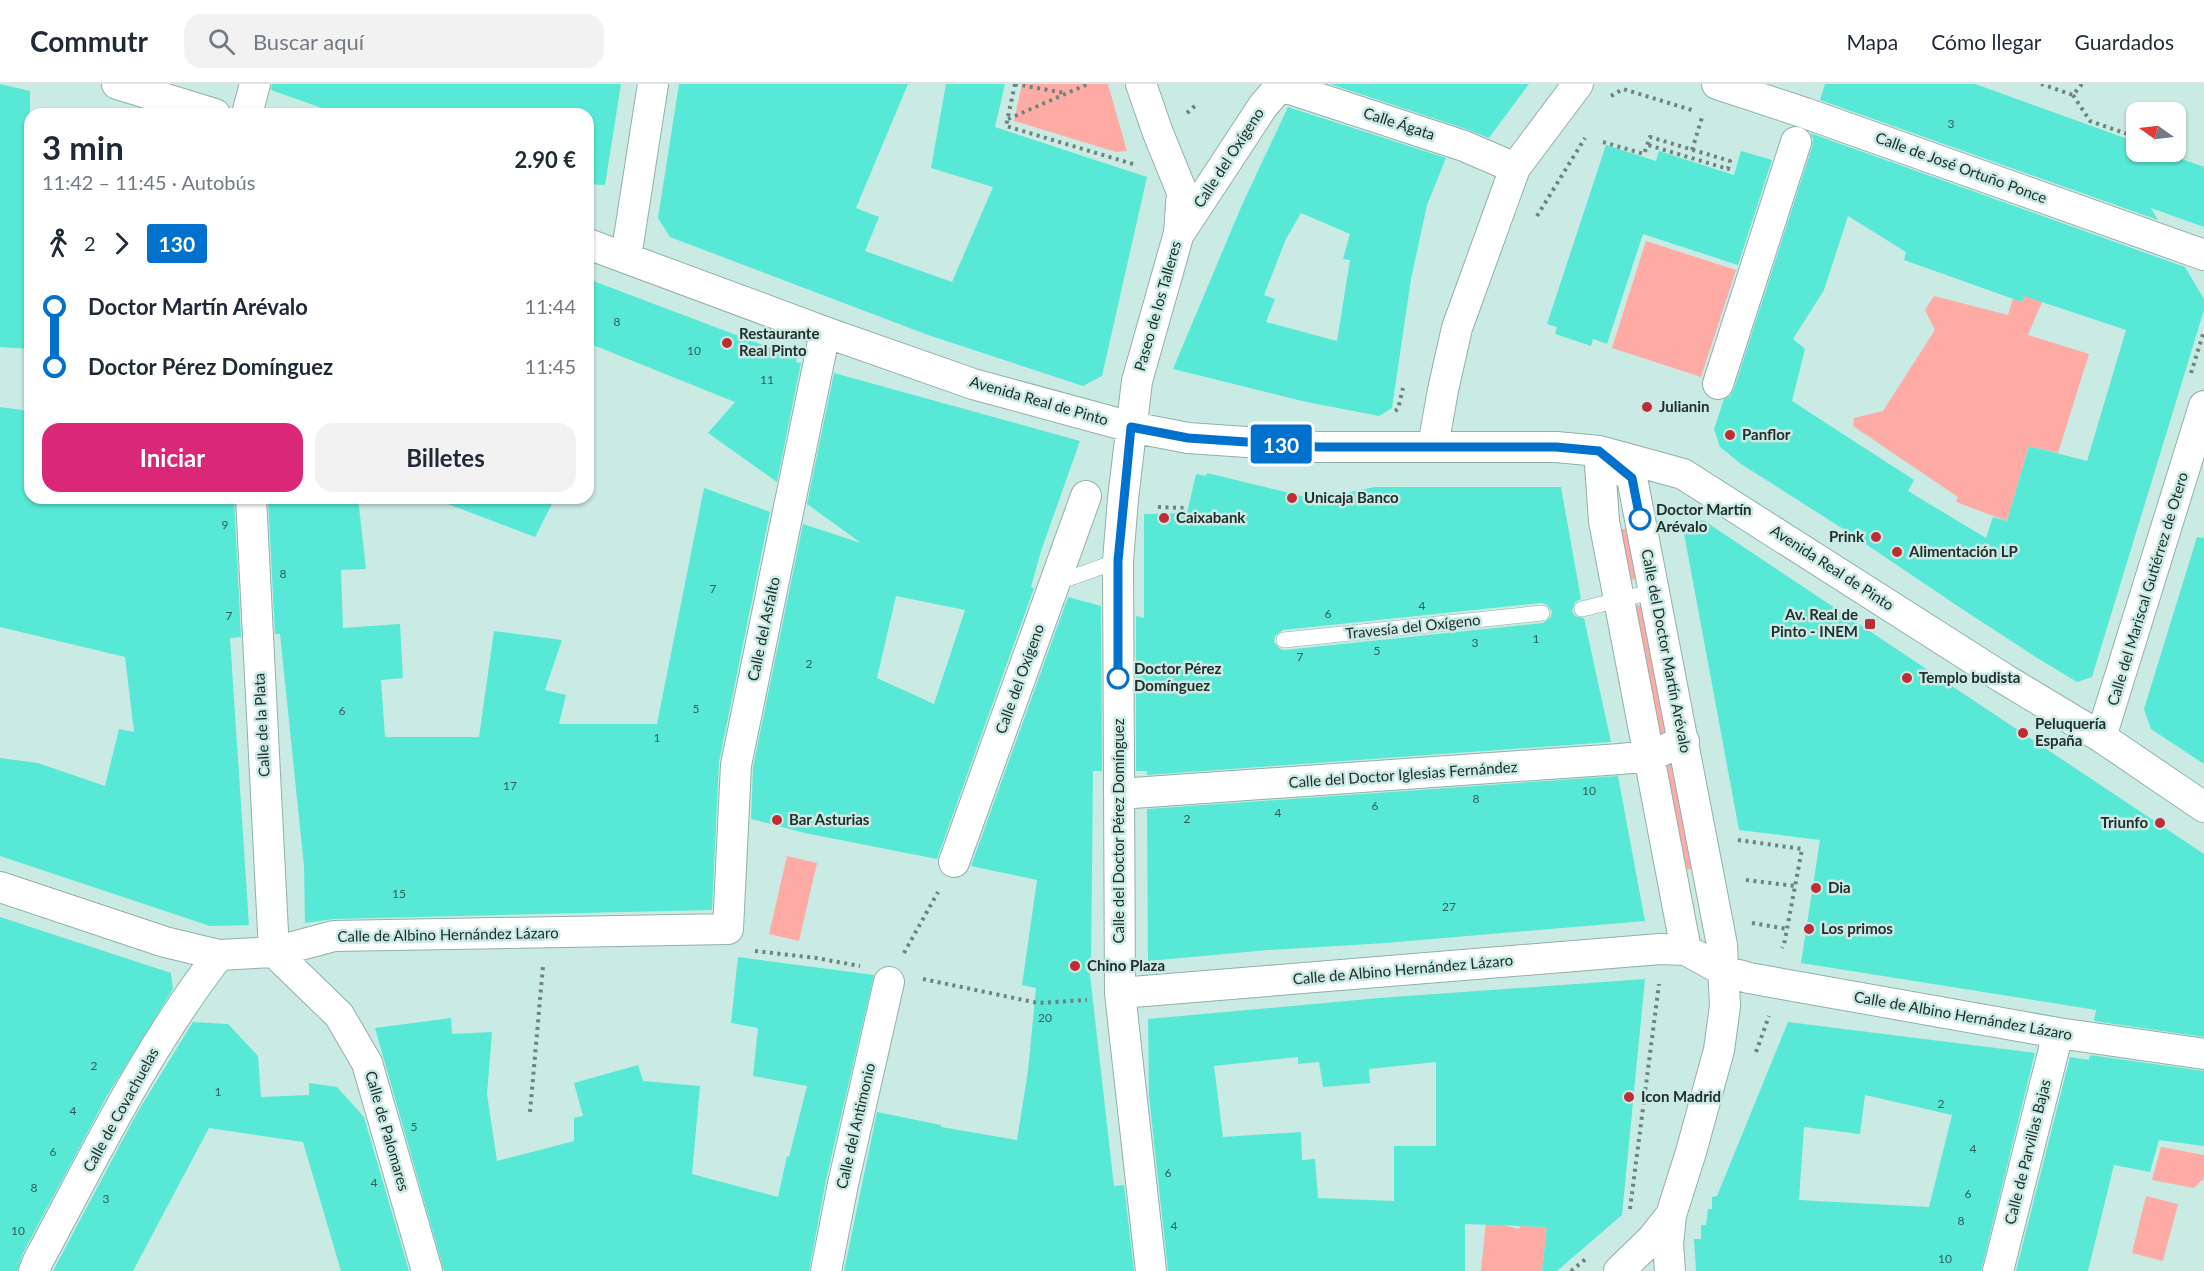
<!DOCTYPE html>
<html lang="es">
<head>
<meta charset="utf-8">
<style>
	:root { --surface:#fff; --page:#f2f2f3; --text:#1f2937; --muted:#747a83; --line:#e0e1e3; --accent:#db2777 }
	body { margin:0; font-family:Lato,sans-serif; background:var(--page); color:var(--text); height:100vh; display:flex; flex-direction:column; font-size:22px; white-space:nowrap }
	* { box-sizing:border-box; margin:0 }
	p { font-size:20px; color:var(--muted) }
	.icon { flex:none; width:33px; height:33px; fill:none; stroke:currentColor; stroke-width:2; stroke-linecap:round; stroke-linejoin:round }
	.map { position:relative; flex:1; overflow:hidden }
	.side { position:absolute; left:24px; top:24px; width:570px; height:396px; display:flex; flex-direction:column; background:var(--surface); border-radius:18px; box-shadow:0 2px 4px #0004 }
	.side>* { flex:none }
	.badge { padding:0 12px; border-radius:4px; font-size:21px; line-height:39px }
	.needle { width:39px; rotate:284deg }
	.controls { position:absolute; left:2126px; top:18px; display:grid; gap:12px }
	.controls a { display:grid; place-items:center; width:60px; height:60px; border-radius:12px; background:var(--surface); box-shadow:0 2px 4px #0004; font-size:30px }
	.map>.badge { position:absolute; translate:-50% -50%; box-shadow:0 0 0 3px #fff }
	.legs { display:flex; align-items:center; gap:9px; height:66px; padding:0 18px; font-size:20px }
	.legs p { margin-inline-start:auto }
	.summary { display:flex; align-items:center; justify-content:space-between; height:102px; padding:0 18px }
	h1 { font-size:33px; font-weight:700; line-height:45px }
	.action { display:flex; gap:12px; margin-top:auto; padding:12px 18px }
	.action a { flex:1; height:69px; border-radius:18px; background:var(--accent); color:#fff; font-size:24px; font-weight:700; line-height:69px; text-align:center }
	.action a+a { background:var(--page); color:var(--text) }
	ul { padding:0 18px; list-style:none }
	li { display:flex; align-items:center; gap:21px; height:60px; font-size:22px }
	li i { display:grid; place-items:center; width:9px; height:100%; margin:0 8px; background:currentColor }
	li i::after { content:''; width:15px; height:15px; margin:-8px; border:4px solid; border-radius:50%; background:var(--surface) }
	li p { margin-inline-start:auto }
	li:first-child i { background:linear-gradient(#0000 50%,currentColor 0) }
	li:last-child i { background:linear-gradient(currentColor 50%,#0000 0) }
	header { display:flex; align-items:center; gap:36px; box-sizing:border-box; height:84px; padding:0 30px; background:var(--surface); border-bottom:2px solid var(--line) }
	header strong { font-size:28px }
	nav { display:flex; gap:33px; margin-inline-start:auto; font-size:21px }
	.search { width:420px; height:54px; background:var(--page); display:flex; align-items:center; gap:15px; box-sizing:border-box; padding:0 21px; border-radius:18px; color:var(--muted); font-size:22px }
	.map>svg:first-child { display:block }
</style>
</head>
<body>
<header>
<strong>Commutr</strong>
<div class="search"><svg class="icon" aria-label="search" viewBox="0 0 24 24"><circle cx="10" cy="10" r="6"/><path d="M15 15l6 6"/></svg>Buscar aquí</div>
<nav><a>Mapa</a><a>Cómo llegar</a><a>Guardados</a></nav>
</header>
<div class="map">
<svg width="2204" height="1187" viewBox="0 0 2204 1187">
	<rect width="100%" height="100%" fill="#caeae4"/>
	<path fill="#feaba6" d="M 1022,0 L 1108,0 L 1127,67 L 1116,68 L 1014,37 Z
		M 1646,157 L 1736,186 L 1701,293 L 1612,264 Z
		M 2028,199 L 2042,218 L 2028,251 L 2089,270 L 2058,369 L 2029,362 L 2007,437 L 1956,418 L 1958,413 L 1853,342 L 1854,334 L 1883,327 L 1935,246 L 1925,226 L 1934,212 L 2008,231 L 2013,215 L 2022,218 Z
		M 1632,443 L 1638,493 L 1632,496 L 1626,494 L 1615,447 Z
		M 1639,521 L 1645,522 L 1671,646 L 1657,653 L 1633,524 Z
		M 1675,677 L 1699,783 L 1681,787 L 1663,679 Z
		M 787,772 L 817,779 L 799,857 L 769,850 Z
		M 2161,1063 L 2204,1071 L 2204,1094 L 2194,1104 L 2152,1096 Z
		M 2146,1112 L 2178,1120 L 2163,1177 L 2132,1169 Z
		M 1486,1137 L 1519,1145 L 1520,1142 L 1547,1143 L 1542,1187 L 1481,1187 Z"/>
	<path fill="#58e9d6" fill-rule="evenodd" d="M 0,0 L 30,7 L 30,265 L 0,263 Z
		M 272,0 L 621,0 L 605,101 L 588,100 L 588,30 L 339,30 L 271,6 Z
		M 679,0 L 908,0 L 856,124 L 879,133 L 865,167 L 952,198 L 993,103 L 931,84 L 946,0 L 1005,0 L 995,43 L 1147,93 L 1102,292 L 1083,302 L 928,251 L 670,153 L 658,134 Z
		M 1330,0 L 1529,0 L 1489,54 L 1469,46 Z
		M 1825,0 L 1975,0 L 2136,58 L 2136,68 L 2162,68 L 2204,83 L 2204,143 L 2151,124 L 2158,136 L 1820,16 Z
		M 1288,23 L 1446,74 L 1427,121 L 1411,195 L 1392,324 L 1379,332 L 1302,317 L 1173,285 L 1242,121 ZM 1301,129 L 1350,150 L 1343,175 L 1350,176 L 1337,257 L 1266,238 L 1275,215 L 1264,211 L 1286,155 Z
		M 1810,49 L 2185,183 L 2204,215 L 2204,226 L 2092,593 L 2077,598 L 2039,575 L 1962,525 L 1848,448 L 1741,380 L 1720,363 L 1714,345 L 1724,315 L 1730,312 L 1734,305 L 1812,63 L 1813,55 ZM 1848,132 L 1906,168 L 1904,176 L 2022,218 L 2024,212 L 2126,246 L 2087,377 L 2029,362 L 2007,437 L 1993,433 L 1986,454 L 1908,407 L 1914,396 L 1792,317 L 1805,265 L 1793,255 L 1824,206 Z
		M 1606,61 L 1656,77 L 1659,67 L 1734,91 L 1741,67 L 1772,76 L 1738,181 L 1643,150 L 1607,260 L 1593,255 L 1591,262 L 1555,250 L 1557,243 L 1547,240 Z
		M 588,195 L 797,274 L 796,278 L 801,279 L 777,398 L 708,349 L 735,318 L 588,259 Z
		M 834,289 L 1080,357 L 1041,467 L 1031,503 L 1034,504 L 937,775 L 805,749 L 751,735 L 753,683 L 803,440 L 861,459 L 807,420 ZM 896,512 L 965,526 L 934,620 L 877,594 Z
		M 0,323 L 30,327 L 30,414 L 234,414 L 241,553 L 230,554 L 249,841 L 210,842 L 0,772 L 0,674 L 38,679 L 105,702 L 119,645 L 134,648 L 125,573 L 0,543 Z
		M 1207,389 L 1314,415 L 1375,403 L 1561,403 L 1581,515 L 1575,518 L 1572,527 L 1575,532 L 1584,534 L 1611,658 L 1147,691 L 1147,687 L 1136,687 L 1136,532 L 1144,534 L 1144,430 L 1187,429 L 1196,390 L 1206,392 ZM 1541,519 L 1546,520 L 1552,527 L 1551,533 L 1543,539 L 1285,566 L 1280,565 L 1274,558 L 1275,552 L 1283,546 Z
		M 704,404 L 770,428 L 719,678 L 712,826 L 334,835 L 305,839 L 304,782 L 280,550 L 275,550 L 268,414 L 358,414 L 366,485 L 341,486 L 343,544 L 400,540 L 403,594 L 381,596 L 385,653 L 479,653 L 494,547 L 562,556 L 545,606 L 566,611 L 559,640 L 657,640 Z
		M 440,414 L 555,414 L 535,453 L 440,417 Z
		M 1703,436 L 2204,770 L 2204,953 L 2094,937 L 2096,926 L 1801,879 L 1820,756 L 1739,746 L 1683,444 Z
		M 2197,453 L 2204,454 L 2204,680 L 2151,645 L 2144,625 Z
		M 1068,513 L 1101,522 L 1102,687 L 1093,687 L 1091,882 L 1089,882 L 1114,1102 L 1124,1101 L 1134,1187 L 844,1187 L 877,1028 L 941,1041 L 941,1043 L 1017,1056 L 1028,987 L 1036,904 L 1022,901 L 1037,796 L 971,782 Z
		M 1618,692 L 1645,837 L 1386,859 L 1268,866 L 1148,877 L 1147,725 Z
		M 0,833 L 171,889 L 173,905 L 107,1012 L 23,1169 L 17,1187 L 0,1187 Z
		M 738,873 L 874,891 L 826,1096 L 809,1187 L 444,1187 L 375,944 L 451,934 L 452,950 L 492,948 L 487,1010 L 497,1077 L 574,1057 L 574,1034 L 583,1032 L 574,999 L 638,981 L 643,997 L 700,1002 L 692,1090 L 778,1113 L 787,1072 L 789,1073 L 807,1002 L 753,992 L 758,944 L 731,939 Z
		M 1645,895 L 1622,1131 L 1557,1187 L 1542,1187 L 1547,1143 L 1465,1140 L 1465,1187 L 1168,1187 L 1149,1012 L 1148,935 L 1379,914 ZM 1298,973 L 1298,980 L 1319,978 L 1323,1003 L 1370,999 L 1369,985 L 1436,978 L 1436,1062 L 1394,1062 L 1394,1117 L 1318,1114 L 1315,1075 L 1302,1076 L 1301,1048 L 1223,1053 L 1214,982 Z
		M 193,938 L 228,940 L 258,972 L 261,1013 L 309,1011 L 309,999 L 337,1003 L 364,1033 L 409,1187 L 341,1187 L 303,1058 L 209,1044 L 133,1187 L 53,1187 L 137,1029 Z
		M 1788,938 L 2035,969 L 1981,1187 L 1696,1187 L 1694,1155 L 1701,1155 L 1701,1141 L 1706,1141 L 1708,1125 L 1712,1125 L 1712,1113 L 1717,1112 ZM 1865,1011 L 1952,1031 L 1929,1123 L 1799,1116 L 1804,1043 L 1860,1050 Z
		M 2090,971 L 2204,987 L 2204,1062 L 2159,1056 L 2150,1088 L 2114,1081 L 2088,1187 L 2016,1187 L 2070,973 L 2089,976 Z"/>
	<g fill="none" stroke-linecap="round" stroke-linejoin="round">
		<defs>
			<path id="lane" d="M 1053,500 L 1118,477
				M 1582,525 L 1639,511 L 1656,512
				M 1284,556 L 1542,529"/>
			<path id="street" d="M 117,0 L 215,30
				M 1141,0 L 1158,49 L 1182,108 L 1179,149 L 1137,297 L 1123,415 L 1118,477 L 1120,909 L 1151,1187
				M 1717,0 L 1805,29 L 2204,171
				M 1281,2 L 1464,62 L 1515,84
				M 247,30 L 255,0
				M 1181,147 L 1263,22 L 1282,0
				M 588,160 L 825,248 L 973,300 L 1131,343 L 1188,354 L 1319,363 L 1556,363 L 1599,367 L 1683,390 L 2003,594 L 2101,653 L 2204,723
				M 626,173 L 653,0
				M 1718,300 L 1796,58
				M 1433,362 L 1443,306 L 1457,244 L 1515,84 L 1578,0
				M 1599,367 L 1604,437 L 1686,866
				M 1604,371 L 1632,394 L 1722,861 L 1725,922 L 1719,966 L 1691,1068 L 1671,1131 L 1652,1155 L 1619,1187
				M 251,414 L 274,868
				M 2101,653 L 2204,322
				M 1119,710 L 1620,675 L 1650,672 L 1684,657
				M 954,778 L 1086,412
				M 0,803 L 165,858 L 219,871 L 274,868 L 334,852 L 728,845 L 736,681 L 825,248
				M 274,868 L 339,931 L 367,979 L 427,1187
				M 1120,909 L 1660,865 L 1686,866 L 1724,887 L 1749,894 L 2058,949 L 2204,970
				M 34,1187 L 38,1177 C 94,1073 146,965 219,871
				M 826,1187 L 843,1100 L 889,898
				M 1670,1187 L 1668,1160 L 1671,1131
				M 1998,1187 L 2058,949"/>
		</defs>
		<use href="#lane" stroke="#91b0aa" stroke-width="16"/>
		<use href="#street" stroke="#91b0aa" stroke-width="32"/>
		<path stroke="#6e837f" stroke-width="4" stroke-dasharray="3 4.5" stroke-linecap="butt" d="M 1015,0 L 1006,42 L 1133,80
			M 1015,0 L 1065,9
			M 2041,0 L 2073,11 L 2082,0
			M 2073,11 L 2090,37 L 2136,53
			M 1611,12 L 1623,5 L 1695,27
			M 1187,29 L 1197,20
			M 1008,35 L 1088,0
			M 1603,58 L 1644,70 L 1650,53 L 1730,77 L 1728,85 L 1648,61
			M 1692,66 L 1703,30
			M 2175,66 L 2189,71
			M 1537,132 L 1585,54
			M 2191,289 L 2204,247
			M 1395,327 L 1398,325 L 1403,304
			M 1158,423 L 1184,424 L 1183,428
			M 1738,756 L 1802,765 L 1784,861 L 1782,864
			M 1746,796 L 1795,802
			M 1752,839 L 1787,845
			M 755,867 L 816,874 L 860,882
			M 904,869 L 938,808
			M 923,895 L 1038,919 L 1087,916
			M 1756,968 L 1769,932
			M 530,1028 L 543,882
			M 1630,1125 L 1659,900
			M 1571,1187 L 1587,1174"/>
		<use href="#lane" stroke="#fff" stroke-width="15"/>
		<use href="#street" stroke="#fff" stroke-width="30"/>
	</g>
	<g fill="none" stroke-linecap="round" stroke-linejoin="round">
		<defs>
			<path id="line-1" d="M 1118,594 L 1118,477 L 1131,343 L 1188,354 L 1319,363 L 1556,363 L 1599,367 L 1632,394 L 1640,435"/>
		</defs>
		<use href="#line-1" stroke="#fff" stroke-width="14"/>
		<use href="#line-1" stroke="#0072ce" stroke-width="9"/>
	</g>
	<g fill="#bd2d35" stroke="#caeae4" stroke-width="2">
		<circle cx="727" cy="259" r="6"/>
		<circle cx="1647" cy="323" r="6"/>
		<circle cx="1730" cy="351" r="6"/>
		<circle cx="1292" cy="414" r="6"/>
		<circle cx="1164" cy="434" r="6"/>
		<circle cx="1876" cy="453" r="6"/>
		<circle cx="1897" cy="468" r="6"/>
		<rect x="1864" y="534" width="12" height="12" rx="3"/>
		<circle cx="1907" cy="594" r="6"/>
		<circle cx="2023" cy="649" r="6"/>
		<circle cx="777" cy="736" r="6"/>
		<circle cx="2160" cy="739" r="6"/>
		<circle cx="1816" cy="804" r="6"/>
		<circle cx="1809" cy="845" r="6"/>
		<circle cx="1075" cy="882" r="6"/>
		<circle cx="1629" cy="1013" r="6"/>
	</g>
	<g fill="#fff" stroke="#0072ce" stroke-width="3">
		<circle cx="1640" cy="435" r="10"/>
		<circle cx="1118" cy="594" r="10"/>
	</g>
	<g text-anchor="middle" stroke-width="5" stroke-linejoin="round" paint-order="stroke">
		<g font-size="12" fill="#305e56">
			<text x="1951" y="44">3</text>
			<text x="617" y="242">8</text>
			<text x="694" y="271">10</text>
			<text x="767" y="300">11</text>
			<text x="225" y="445">9</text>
			<text x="283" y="494">8</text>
			<text x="713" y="509">7</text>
			<text x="1422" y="526">4</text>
			<text x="1328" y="534">6</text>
			<text x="229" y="536">7</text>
			<text x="1536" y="559">1</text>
			<text x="1475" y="563">3</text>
			<text x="1377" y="571">5</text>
			<text x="1300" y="577">7</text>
			<text x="809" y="584">2</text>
			<text x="696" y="629">5</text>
			<text x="342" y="631">6</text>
			<text x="657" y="658">1</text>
			<text x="510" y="706">17</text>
			<text x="1589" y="711">10</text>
			<text x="1476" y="719">8</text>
			<text x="1375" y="726">6</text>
			<text x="1278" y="733">4</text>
			<text x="1187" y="739">2</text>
			<text x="399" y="814">15</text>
			<text x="1449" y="827">27</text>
			<text x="1045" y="938">20</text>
			<text x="94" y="986">2</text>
			<text x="218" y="1012">1</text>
			<text x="1941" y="1024">2</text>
			<text x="73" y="1031">4</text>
			<text x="414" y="1047">5</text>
			<text x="1973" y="1069">4</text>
			<text x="53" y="1072">6</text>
			<text x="1168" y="1093">6</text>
			<text x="374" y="1103">4</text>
			<text x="34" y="1108">8</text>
			<text x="1968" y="1114">6</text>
			<text x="106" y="1119">3</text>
			<text x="1961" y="1141">8</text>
			<text x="1174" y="1146">4</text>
			<text x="18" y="1151">10</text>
			<text x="1945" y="1179">10</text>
		</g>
		<g font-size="15" fill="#222f2c" stroke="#caeae4">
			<text transform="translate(1399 40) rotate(18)" y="5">Calle Ágata</text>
			<text transform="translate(1229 74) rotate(-57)" y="5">Calle del Oxígeno</text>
			<text transform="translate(1961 84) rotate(20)" y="5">Calle de José Ortuño Ponce</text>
			<text transform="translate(1158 222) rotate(-74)" y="5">Paseo de los Talleres</text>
			<text transform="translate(1039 317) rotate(16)" y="5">Avenida Real de Pinto</text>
			<text transform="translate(1832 484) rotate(33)" y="5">Avenida Real de Pinto</text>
			<text transform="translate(2148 505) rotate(-73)" y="5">Calle del Mariscal Gutiérrez de Otero</text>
			<text transform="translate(1413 543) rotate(-6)" y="5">Travesía del Oxígeno</text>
			<text transform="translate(764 545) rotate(-78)" y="5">Calle del Asfalto</text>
			<text transform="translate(1666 567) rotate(79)" y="5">Calle del Doctor Martín Arévalo</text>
			<text transform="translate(1020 595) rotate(-70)" y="5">Calle del Oxígeno</text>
			<text transform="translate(262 641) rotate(-93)" y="5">Calle de la Plata</text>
			<text transform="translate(1403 691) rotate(-4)" y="5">Calle del Doctor Iglesias Fernández</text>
			<text transform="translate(1119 747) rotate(-90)" y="5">Calle del Doctor Pérez Domínguez</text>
			<text transform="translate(448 851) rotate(-1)" y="5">Calle de Albino Hernández Lázaro</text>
			<text transform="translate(1403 886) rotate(-5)" y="5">Calle de Albino Hernández Lázaro</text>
			<text transform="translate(1963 932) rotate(10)" y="5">Calle de Albino Hernández Lázaro</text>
			<text transform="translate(121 1026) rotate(-61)" y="5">Calle de Covachuelas</text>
			<text transform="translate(856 1042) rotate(-77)" y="5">Calle del Antimonio</text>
			<text transform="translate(387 1047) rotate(74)" y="5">Calle de Palomares</text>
			<text transform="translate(2028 1068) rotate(-76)" y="5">Calle de Parvillas Bajas</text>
		</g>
		<g font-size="15" font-weight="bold" fill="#222f2c" stroke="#caeae4" text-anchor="start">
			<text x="739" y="255">Restaurante<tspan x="739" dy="17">Real Pinto</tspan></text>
			<text x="1659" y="328">Julianin</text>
			<text x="1742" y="356">Panflor</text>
			<text x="1304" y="419">Unicaja Banco</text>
			<text x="1176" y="439">Caixabank</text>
			<text x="1864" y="458" text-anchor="end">Prink</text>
			<text x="1909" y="473">Alimentación LP</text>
			<text x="1858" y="536" text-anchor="end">Av. Real de<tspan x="1858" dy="17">Pinto - INEM</tspan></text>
			<text x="1919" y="599">Templo budista</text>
			<text x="2035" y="645">Peluquería<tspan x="2035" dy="17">España</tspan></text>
			<text x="789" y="741">Bar Asturias</text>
			<text x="2148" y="744" text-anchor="end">Triunfo</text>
			<text x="1828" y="809">Dia</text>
			<text x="1821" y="850">Los primos</text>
			<text x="1087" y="887">Chino Plaza</text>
			<text x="1641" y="1018">Icon Madrid</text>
		</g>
		<g font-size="15" font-weight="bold" fill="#222f2c" stroke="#caeae4" text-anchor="start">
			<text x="1656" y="431">Doctor Martín<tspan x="1656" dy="17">Arévalo</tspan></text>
			<text x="1134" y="590">Doctor Pérez<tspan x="1134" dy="17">Domínguez</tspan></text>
		</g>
	</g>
</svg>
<div class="controls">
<a><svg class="needle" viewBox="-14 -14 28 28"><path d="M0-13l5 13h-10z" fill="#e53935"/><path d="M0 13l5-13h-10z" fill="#747a83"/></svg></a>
</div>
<b class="badge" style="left:1281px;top:360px;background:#0072ce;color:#fff">130</b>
<section class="side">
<div class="summary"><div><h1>3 min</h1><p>11:42 – 11:45 · Autobús</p></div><b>2.90 €</b></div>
<div class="legs"><svg class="icon" aria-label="walk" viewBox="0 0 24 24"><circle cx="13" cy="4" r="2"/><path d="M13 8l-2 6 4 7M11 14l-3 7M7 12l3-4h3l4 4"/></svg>2<svg class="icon" aria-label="forward" viewBox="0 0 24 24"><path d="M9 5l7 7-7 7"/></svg><b class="badge" style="background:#0072ce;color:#fff">130</b></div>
<ul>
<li><i style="color:#0072ce"></i><b>Doctor Martín Arévalo</b><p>11:44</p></li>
<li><i style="color:#0072ce"></i><b>Doctor Pérez Domínguez</b><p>11:45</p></li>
</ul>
<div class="action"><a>Iniciar</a><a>Billetes</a></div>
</section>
</div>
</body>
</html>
